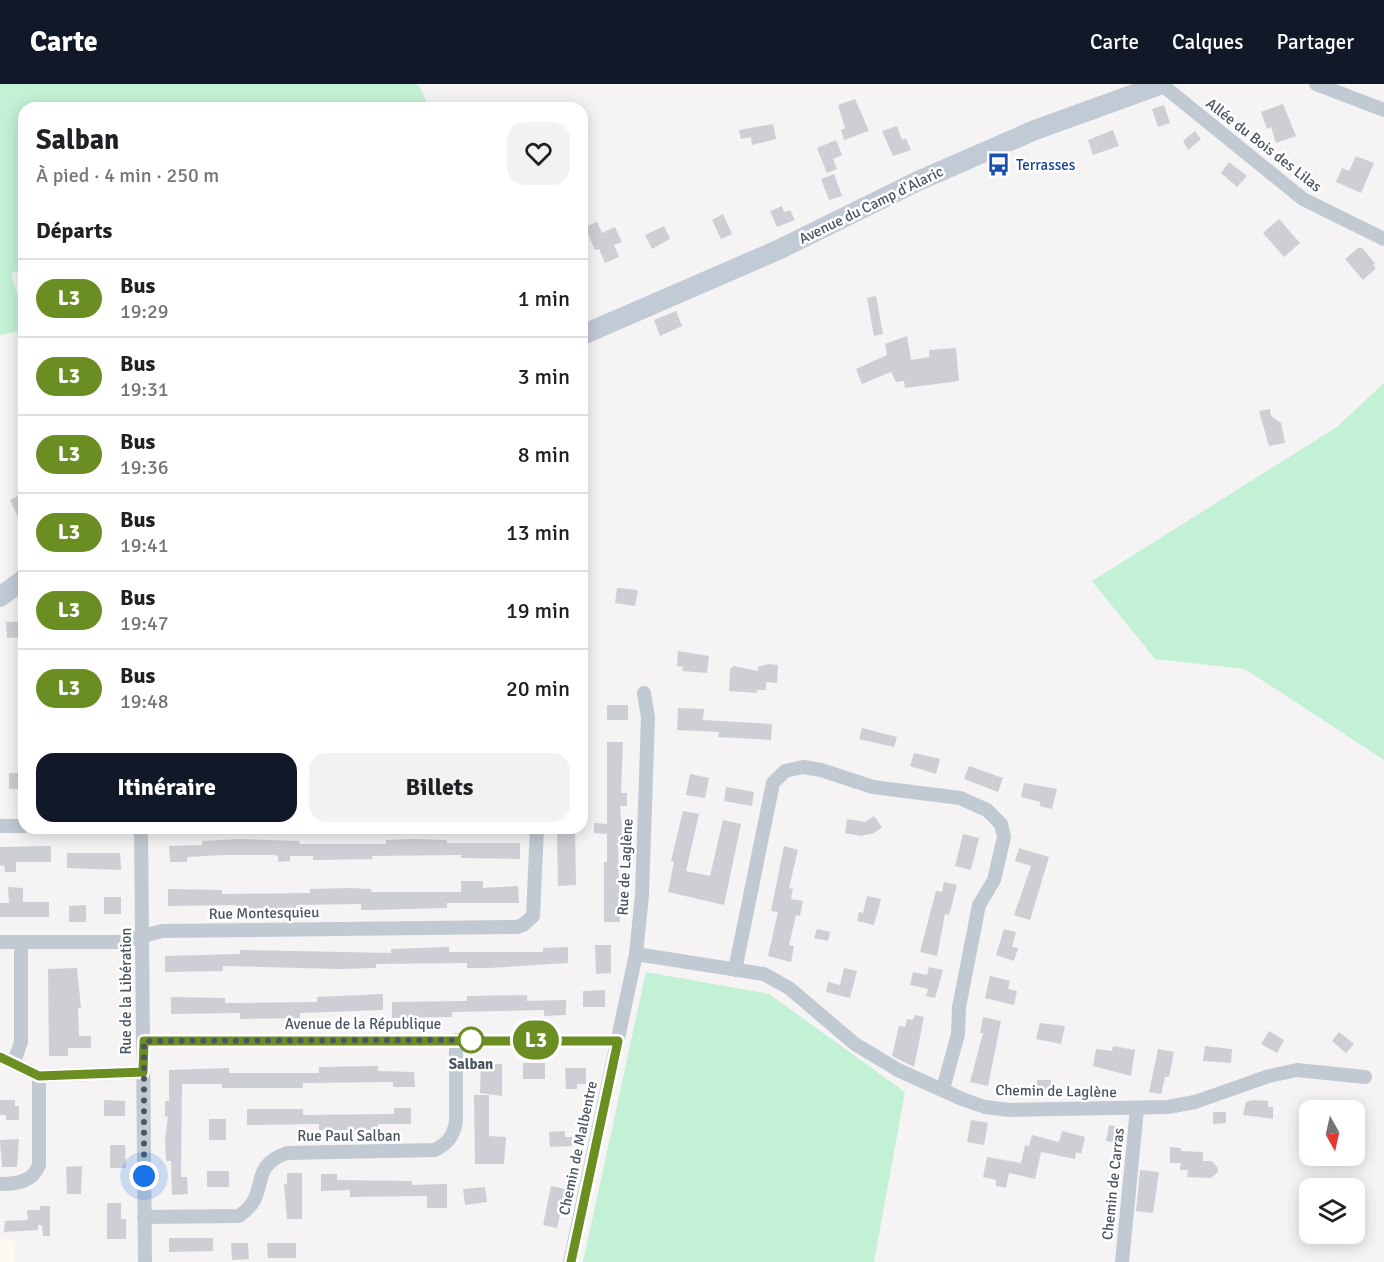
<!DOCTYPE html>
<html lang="fr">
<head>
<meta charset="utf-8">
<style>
	:root { --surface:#fff; --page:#f2f2f2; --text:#202124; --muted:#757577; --line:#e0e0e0; --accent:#111827 }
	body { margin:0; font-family:Signika,sans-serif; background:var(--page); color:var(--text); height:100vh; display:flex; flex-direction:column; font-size:22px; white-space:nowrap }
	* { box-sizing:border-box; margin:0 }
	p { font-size:20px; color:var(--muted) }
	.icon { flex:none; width:33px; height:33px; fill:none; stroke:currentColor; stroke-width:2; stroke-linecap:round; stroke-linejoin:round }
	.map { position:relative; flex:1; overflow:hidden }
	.side { position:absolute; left:18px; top:18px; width:570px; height:732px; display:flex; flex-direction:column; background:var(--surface); border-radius:18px; box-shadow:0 3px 15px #0003 }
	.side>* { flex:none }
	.badge { padding:0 12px; border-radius:20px; font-size:21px; line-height:39px }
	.needle { width:39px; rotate:172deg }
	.tools { position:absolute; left:1299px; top:1016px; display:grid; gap:12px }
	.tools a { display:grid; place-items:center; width:66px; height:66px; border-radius:12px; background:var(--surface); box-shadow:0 3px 15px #0003; font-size:30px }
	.you { position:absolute; width:30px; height:30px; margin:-15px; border:4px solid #fff; border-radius:50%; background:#1a73e8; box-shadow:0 0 0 9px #1a73e833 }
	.map>.badge { position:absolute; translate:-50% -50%; box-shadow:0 0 0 3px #fff }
	h2 { padding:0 18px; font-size:22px; line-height:54px }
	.round { display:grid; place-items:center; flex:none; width:63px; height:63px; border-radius:18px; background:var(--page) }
	.overview { display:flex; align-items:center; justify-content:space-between; height:102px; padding:0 18px }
	h1 { font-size:28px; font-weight:800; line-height:45px }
	.cta { display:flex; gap:12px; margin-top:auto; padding:12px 18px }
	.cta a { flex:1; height:69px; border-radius:18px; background:var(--accent); color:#fff; font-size:24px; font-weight:800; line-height:69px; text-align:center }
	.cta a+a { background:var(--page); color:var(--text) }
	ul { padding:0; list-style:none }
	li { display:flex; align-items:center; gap:18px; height:78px; padding:0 18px; border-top:2px solid var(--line) }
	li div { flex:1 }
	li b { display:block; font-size:22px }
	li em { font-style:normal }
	li .badge { min-width:66px; font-weight:700; text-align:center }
	header { display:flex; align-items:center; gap:36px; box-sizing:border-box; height:84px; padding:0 30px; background:var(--accent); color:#fff }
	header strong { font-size:28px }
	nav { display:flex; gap:33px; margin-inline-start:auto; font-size:21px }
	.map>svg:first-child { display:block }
</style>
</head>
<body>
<header>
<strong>Carte</strong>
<nav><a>Carte</a><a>Calques</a><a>Partager</a></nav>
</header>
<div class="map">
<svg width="1384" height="1178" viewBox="0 0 1384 1178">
	<rect width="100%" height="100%" fill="#f5f3f3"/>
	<path fill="#fdf9ef" d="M 0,1154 L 15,1156 L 14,1178 L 0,1178 Z"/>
	<path fill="#c3f1d5" d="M 0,0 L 416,0 L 420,3 L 429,24 L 24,24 L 24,185 L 11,189 L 24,235 L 24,246 L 0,251 Z
		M 1384,299 L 1384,676 L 1245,585 L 1155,575 L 1092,497 L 1337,343 Z
		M 646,888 L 769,910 L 905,1008 L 874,1178 L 583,1178 Z"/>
	<path fill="#cdcfd5" d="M 855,15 L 869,47 L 844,56 L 841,46 L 845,44 L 838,21 Z
		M 1283,20 L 1296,52 L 1276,59 L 1271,43 L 1267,45 L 1261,28 Z
		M 1164,21 L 1170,39 L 1158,43 L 1152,25 Z
		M 773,40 L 776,55 L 752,61 L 751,53 L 741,55 L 739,46 Z
		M 897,42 L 902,56 L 906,54 L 911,66 L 893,72 L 882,47 Z
		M 1113,46 L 1119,62 L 1093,71 L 1088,56 Z
		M 1195,47 L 1201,55 L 1188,66 L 1183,57 Z
		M 836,56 L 842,71 L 833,75 L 837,85 L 827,89 L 817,64 Z
		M 1356,72 L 1374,79 L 1361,109 L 1336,98 L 1342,84 L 1349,87 Z
		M 1229,78 L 1247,92 L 1237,103 L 1221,89 Z
		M 834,90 L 842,112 L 829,116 L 821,95 Z
		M 782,122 L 784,128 L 790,126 L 795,136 L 777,143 L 770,127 Z
		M 723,130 L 732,150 L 721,155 L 712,136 Z
		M 1279,135 L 1300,159 L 1284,173 L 1263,149 Z
		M 597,138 L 602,149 L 615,143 L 622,158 L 614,161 L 619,173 L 605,179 L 599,165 L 595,166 L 585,143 Z
		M 664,142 L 670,155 L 652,165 L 645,151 Z
		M 1358,164 L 1362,164 L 1375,179 L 1373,181 L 1376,184 L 1363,196 L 1345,175 Z
		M 876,212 L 883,250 L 874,252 L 867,214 Z
		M 676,227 L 682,242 L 660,252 L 654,236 Z
		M 907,252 L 911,276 L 929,273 L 929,266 L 956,264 L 959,297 L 905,304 L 904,297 L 896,298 L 891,288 L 862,300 L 856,285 L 887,271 L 885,260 Z
		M 1270,325 L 1271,332 L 1281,339 L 1285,359 L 1269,362 L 1259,327 Z
		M 24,409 L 24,446 L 10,416 Z
		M 617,504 L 638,506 L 635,522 L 615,519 Z
		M 24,537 L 24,553 L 7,554 L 6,538 Z
		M 678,567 L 709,572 L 707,589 L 682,587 L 683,583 L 677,582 Z
		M 768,580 L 778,581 L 777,599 L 766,598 L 766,606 L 757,606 L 757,609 L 729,607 L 730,585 L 734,582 L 758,587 L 758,583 Z
		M 607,621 L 628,621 L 628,636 L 607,636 Z
		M 678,624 L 704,625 L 703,636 L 772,640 L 771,656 L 718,653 L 719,648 L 677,646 Z
		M 862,644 L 897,653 L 894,663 L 859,655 Z
		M 607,658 L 623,658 L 621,709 L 627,709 L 627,722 L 620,722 L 623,760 L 618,760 L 620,838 L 604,838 L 604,778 L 607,778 L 607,750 L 594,749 L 594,739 L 607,740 Z
		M 914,669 L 940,675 L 936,690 L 910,682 Z
		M 969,682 L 1003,694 L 998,708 L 964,695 Z
		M 9,689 L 24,689 L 24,705 L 9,705 Z
		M 690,690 L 709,694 L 705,714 L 686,711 Z
		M 1024,699 L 1057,705 L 1052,725 L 1040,722 L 1040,718 L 1021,713 Z
		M 726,703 L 754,708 L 752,722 L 724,717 Z
		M 683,727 L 699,730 L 686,787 L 710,792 L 723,736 L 741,740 L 724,821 L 668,808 L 674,778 L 671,777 Z
		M 874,732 L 882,743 L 874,749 L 861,752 L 845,749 L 847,735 L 865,738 Z
		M 557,744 L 575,744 L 576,801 L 558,802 Z
		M 963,750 L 979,754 L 971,786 L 955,782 Z
		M 239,755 L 299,757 L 300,760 L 386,760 L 386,756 L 411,755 L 447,756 L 447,759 L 520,759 L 520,775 L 461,774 L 461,771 L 372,772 L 373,775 L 313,776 L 313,772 L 290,772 L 290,777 L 278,778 L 278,772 L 274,771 L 224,771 L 187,773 L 187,778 L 170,778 L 169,762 L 202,761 L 202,757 Z
		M 51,762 L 51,778 L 16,778 L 16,788 L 5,788 L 4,781 L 0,782 L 0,763 Z
		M 784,762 L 798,766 L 789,804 L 793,805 L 791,815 L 803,817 L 800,832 L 796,831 L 789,861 L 794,862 L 791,878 L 768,872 L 778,828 L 771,827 Z
		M 1019,764 L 1049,773 L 1030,836 L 1014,831 L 1031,782 L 1015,777 Z
		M 67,769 L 120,769 L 121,786 L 67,784 Z
		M 461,797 L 483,797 L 483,804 L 518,802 L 519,819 L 447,819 L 447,824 L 370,826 L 361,826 L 361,820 L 296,821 L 296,825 L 275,825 L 236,826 L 236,821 L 168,822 L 168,805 L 222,806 L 222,810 L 310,809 L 310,805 L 349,804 L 371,805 L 371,808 L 461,808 Z
		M 944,798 L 957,801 L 951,824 L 949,831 L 945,830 L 937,872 L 920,868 L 936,807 L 942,808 Z
		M 8,803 L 23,804 L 23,818 L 49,818 L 49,833 L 0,833 L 0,819 L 9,819 Z
		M 867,812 L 881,815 L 874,841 L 857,837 L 859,828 L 863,829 Z
		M 104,813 L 121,813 L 121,830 L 104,830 Z
		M 86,821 L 86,838 L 69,838 L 69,822 Z
		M 817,845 L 830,848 L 828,857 L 814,854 Z
		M 1004,845 L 1016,848 L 1012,863 L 1018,864 L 1014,877 L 996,871 Z
		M 595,861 L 611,861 L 611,889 L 596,890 Z
		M 449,863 L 449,868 L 543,868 L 543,864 L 568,863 L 568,879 L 489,884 L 467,884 L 467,879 L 376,880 L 376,884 L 339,885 L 223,882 L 223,887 L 165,888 L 165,872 L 240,870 L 240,866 L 391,869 L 391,865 Z
		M 929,883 L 943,886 L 935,914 L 926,912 L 928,905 L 910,901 L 913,888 L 927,891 Z
		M 77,884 L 81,924 L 78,924 L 79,952 L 91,952 L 91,964 L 68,964 L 68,972 L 49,972 L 48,885 Z
		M 844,884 L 857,887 L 850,914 L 826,908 L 828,898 L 840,901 Z
		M 990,892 L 1010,897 L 1008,905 L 1017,907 L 1014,921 L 985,914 Z
		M 605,906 L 605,923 L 583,923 L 583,907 Z
		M 383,910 L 383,926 L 300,929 L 300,934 L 240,935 L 240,929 L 171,930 L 171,913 L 225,914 L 225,919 L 317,918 L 317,913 Z
		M 527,911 L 527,917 L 566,916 L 566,931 L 544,932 L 544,926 L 452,928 L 452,933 L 392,934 L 392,918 L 467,917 L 467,912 Z
		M 915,931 L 924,933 L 914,983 L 892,972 L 899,942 L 905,943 L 907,935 L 913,936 Z
		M 983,933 L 1001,937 L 988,1002 L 970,998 L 983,949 L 980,949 Z
		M 1040,939 L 1065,942 L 1061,960 L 1036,955 Z
		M 1269,947 L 1284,956 L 1277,969 L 1261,960 Z
		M 1339,948 L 1354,960 L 1346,969 L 1332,957 Z
		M 1113,962 L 1135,966 L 1131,992 L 1093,982 L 1096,965 L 1112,967 Z
		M 1205,962 L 1232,965 L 1231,979 L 1203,977 Z
		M 1158,965 L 1174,968 L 1169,993 L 1165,993 L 1161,1010 L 1149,1008 Z
		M 523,979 L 545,979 L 545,995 L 523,995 Z
		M 481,980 L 502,980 L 502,1012 L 480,1009 Z
		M 378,982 L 378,987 L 414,988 L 415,1003 L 393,1003 L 393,998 L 303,999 L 303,1004 L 222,1004 L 222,1000 L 182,1000 L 181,1093 L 187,1093 L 188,1110 L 172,1111 L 171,1077 L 166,1077 L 165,1056 L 168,1032 L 165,1033 L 165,1017 L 169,1017 L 169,986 L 229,984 L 229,989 L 319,989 L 319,983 Z
		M 565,984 L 586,984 L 586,1000 L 577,1000 L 577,1005 L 566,1005 Z
		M 1037,996 L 1051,996 L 1051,1008 L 1037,1008 Z
		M 474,1011 L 489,1011 L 489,1052 L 506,1053 L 504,1080 L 475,1080 Z
		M 0,1016 L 15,1016 L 15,1022 L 19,1022 L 19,1036 L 6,1036 L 6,1031 L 0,1031 Z
		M 104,1016 L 125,1017 L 125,1032 L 104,1032 Z
		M 1253,1016 L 1268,1017 L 1268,1023 L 1273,1023 L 1273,1035 L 1243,1031 L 1246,1018 Z
		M 394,1024 L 411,1024 L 411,1040 L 378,1040 L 378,1046 L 319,1046 L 319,1040 L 247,1041 L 247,1025 L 303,1025 L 303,1031 L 394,1030 Z
		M 1213,1028 L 1226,1028 L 1226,1039 L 1213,1040 Z
		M 209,1035 L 226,1035 L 226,1056 L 209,1056 Z
		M 971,1036 L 988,1039 L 984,1061 L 967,1058 Z
		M 1109,1041 L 1121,1043 L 1118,1059 L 1106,1057 Z
		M 565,1047 L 565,1053 L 572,1053 L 572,1062 L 550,1063 L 549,1048 Z
		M 1062,1047 L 1085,1053 L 1081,1070 L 1076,1068 L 1075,1075 L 1041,1068 L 1035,1095 L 1009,1089 L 1006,1104 L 996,1102 L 996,1096 L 983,1093 L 987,1073 L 1021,1079 L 1025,1061 L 1029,1062 L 1032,1051 L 1059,1058 Z
		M 19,1055 L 17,1083 L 2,1083 L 0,1056 Z
		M 110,1061 L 125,1061 L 126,1084 L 110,1084 Z
		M 1170,1063 L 1181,1064 L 1181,1067 L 1203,1068 L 1203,1077 L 1212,1077 L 1218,1084 L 1218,1088 L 1211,1094 L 1187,1093 L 1188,1086 L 1180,1086 L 1181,1079 L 1170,1079 Z
		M 82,1082 L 81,1110 L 67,1110 L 66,1083 Z
		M 1140,1086 L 1159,1088 L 1153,1129 L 1136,1127 Z
		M 207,1087 L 229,1087 L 229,1103 L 207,1103 Z
		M 287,1089 L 302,1089 L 302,1135 L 287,1135 L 284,1100 L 287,1100 Z
		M 321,1090 L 337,1090 L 337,1096 L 412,1097 L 412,1101 L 447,1100 L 447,1124 L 427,1124 L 427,1112 L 350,1113 L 350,1106 L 321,1107 Z
		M 551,1102 L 566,1105 L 557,1144 L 543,1141 Z
		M 485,1103 L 487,1118 L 465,1121 L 463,1105 Z
		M 107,1119 L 121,1119 L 121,1135 L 126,1135 L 126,1155 L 107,1155 Z
		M 40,1122 L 50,1122 L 50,1152 L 43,1152 L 42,1141 L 38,1141 L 38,1146 L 4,1148 L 5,1137 L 28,1136 L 27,1126 L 40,1126 Z
		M 169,1154 L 213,1154 L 213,1167 L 169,1168 Z
		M 231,1159 L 248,1159 L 249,1175 L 232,1176 Z
		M 267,1159 L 296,1159 L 296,1174 L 268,1174 Z"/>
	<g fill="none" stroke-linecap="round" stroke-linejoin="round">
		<path stroke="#c1cad2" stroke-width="14" d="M 1161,0 L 1303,115 L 1384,155
			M 1316,0 L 1384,26
			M 0,742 L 24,742
			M 141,744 L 145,1178
			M 0,858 L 120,858 L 162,847 L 517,843 L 523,841 L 533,832 L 537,744
			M 636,870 L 764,890 L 789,904 L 855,960 L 898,986 L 962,1015 L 985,1023 L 1009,1026 L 1168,1023 L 1195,1018 L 1269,992 L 1297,986 L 1365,993
			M 735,886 L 773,699 L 785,687 L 803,683 L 821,686 L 873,703 L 960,714 L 987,726 L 1001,740 L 1004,753 L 994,796 L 979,821 L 959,923 L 958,950 L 943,1005
			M 144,957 L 617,957
			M 0,973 L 39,992 L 143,988
			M 14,978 L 21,958 L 21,858
			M 0,1100 C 16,1100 33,1098 39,1081 L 39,992
			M 144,1133 L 239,1132 C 272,1110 246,1083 287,1069 L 435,1066 C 448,1059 453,1053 456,1038 L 456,956
			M 570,1178 L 636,870 L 642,811 L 648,633 L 644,609
			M 1122,1178 L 1137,1025"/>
		<path stroke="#c1cbd6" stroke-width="20" d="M 582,251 L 778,166 L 918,97 L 1035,46 L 1162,0
			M 0,513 L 24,495"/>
	</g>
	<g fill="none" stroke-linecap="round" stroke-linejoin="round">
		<defs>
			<path id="line" d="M 0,973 L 39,992 L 143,988 L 144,957 L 618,957 L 571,1178"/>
		</defs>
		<use href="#line" stroke="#fff" stroke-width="14"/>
		<use href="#line" stroke="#6b8e23" stroke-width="9"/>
		<path stroke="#4a5661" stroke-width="6" stroke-dasharray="0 10.8" d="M 144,1092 L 144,957 L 471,956"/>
	</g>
	<defs>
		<symbol id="bus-bare" viewBox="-9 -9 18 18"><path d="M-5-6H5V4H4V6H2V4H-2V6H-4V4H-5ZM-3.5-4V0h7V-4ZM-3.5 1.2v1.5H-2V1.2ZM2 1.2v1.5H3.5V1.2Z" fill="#1a4fb4" stroke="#fff" stroke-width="2.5" paint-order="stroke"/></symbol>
	</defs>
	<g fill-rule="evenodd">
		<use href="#bus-bare" x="982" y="64" width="33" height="33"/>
	</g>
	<circle fill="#fff" stroke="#6b8e23" stroke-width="3" cx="471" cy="956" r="12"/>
	<g text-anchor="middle" stroke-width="5" stroke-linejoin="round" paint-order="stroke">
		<g font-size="15" fill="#4a5661" stroke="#fff">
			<text transform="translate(1264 61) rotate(38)" y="5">Allée du Bois des Lilas</text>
			<text transform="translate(871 121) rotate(-26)" y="5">Avenue du Camp d'Alaric</text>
			<text transform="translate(625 783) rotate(-87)" y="5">Rue de Laglène</text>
			<text transform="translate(264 829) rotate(-1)" y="5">Rue Montesquieu</text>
			<text transform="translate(126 907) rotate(-90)" y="5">Rue de la Libération</text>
			<text x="363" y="945">Avenue de la République</text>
			<text transform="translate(1056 1007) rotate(1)" y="5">Chemin de Laglène</text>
			<text x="349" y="1057">Rue Paul Salban</text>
			<text transform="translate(578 1064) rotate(-78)" y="5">Chemin de Malbentre</text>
			<text transform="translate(1113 1100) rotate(-84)" y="5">Chemin de Carras</text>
		</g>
		<g font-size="15" fill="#164399" stroke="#fff" text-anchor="start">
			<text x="1016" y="86">Terrasses</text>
		</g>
		<g font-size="15" font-weight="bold" fill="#4a5661" stroke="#fff">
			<text x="471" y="985">Salban</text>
		</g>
	</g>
</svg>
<div class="tools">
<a><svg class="needle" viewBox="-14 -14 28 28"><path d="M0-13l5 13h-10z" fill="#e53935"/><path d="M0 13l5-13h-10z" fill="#757577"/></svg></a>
<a><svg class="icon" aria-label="layers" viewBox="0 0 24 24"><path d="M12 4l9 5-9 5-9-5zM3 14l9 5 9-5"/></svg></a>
</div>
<div class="you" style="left:144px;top:1092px"></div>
<b class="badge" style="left:536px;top:956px;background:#6b8e23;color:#fff">L3</b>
<section class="side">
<div class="overview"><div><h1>Salban</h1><p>À pied · 4 min · 250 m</p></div><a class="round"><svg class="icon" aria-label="heart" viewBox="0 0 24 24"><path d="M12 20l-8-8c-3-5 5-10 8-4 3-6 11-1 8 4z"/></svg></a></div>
<h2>Départs</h2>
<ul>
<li><span class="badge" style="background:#6b8e23;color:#fff">L3</span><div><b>Bus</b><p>19:29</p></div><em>1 min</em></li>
<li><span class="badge" style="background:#6b8e23;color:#fff">L3</span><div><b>Bus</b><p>19:31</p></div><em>3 min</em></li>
<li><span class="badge" style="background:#6b8e23;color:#fff">L3</span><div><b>Bus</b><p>19:36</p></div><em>8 min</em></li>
<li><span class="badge" style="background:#6b8e23;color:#fff">L3</span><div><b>Bus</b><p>19:41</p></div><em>13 min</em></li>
<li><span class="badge" style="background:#6b8e23;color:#fff">L3</span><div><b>Bus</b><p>19:47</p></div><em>19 min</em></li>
<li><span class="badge" style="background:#6b8e23;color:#fff">L3</span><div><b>Bus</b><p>19:48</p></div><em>20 min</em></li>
</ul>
<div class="cta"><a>Itinéraire</a><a>Billets</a></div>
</section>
</div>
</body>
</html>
